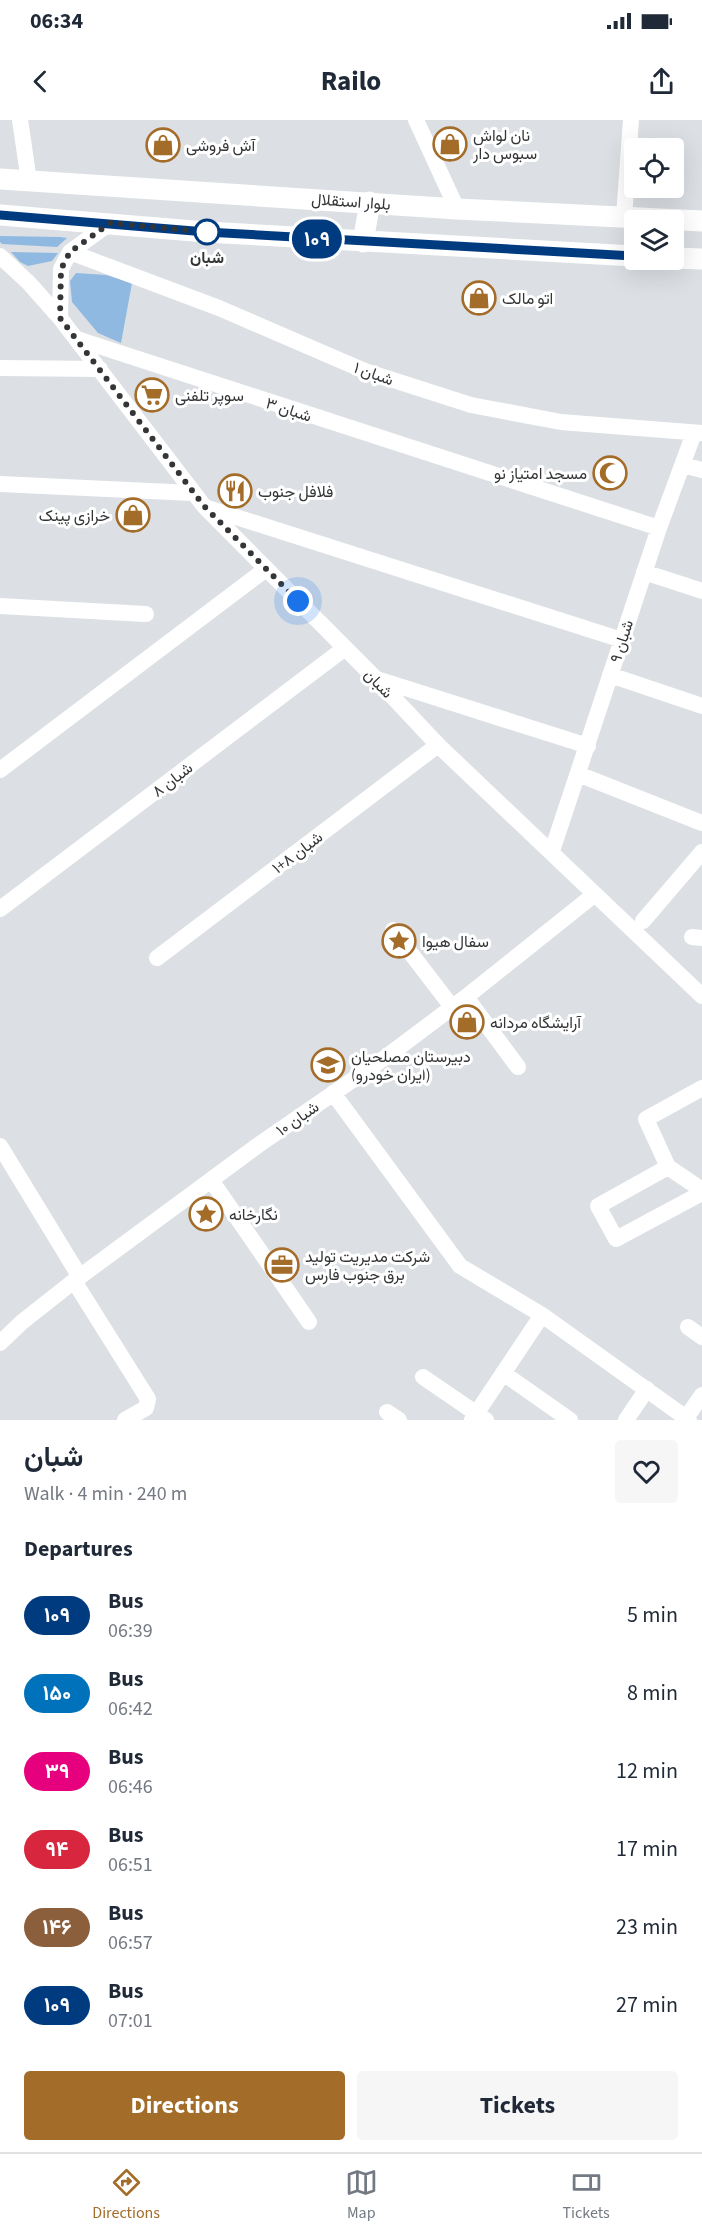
<!DOCTYPE html>
<html lang="en">
<head>
<meta charset="utf-8">
<style>
	:root { --surface:#fff; --page:#f6f6f7; --text:#1f2937; --muted:#747a83; --line:#e0e1e3; --accent:#a46c29 }
	body { margin:0; font-family:"Source Sans 3",Vazirmatn,sans-serif; background:var(--page); color:var(--text); height:100vh; display:flex; flex-direction:column; font-size:22px; white-space:nowrap }
	* { box-sizing:border-box; margin:0 }
	p { font-size:20px; color:var(--muted) }
	.icon { flex:none; width:33px; height:33px; fill:none; stroke:currentColor; stroke-width:2; stroke-linecap:round; stroke-linejoin:round }
	.map { position:relative; height:1300px; overflow:hidden }
	.details { display:flex; flex-direction:column; background:var(--surface); flex:1 }
	.details>* { flex:none }
	.badge { padding:0 12px; border-radius:20px; font-size:21px; line-height:39px }
	.controls { position:absolute; left:624px; top:18px; display:grid; gap:12px }
	.controls a { display:grid; place-items:center; width:60px; height:60px; border-radius:6px; background:var(--surface); box-shadow:0 6px 24px #0002; font-size:30px }
	.you { position:absolute; width:30px; height:30px; margin:-15px; border:4px solid #fff; border-radius:50%; background:#1a73e8; box-shadow:0 0 0 9px #1a73e833 }
	.map>.badge { position:absolute; translate:-50% -50%; box-shadow:0 0 0 3px #fff }
	h2 { padding:0 24px; font-size:22px; line-height:54px }
	.round { display:grid; place-items:center; flex:none; width:63px; height:63px; border-radius:6px; background:var(--page) }
	.overview { display:flex; align-items:center; justify-content:space-between; height:102px; padding:0 24px }
	h1 { font-size:28px; font-weight:700; line-height:45px }
	.action { display:flex; gap:12px; margin-top:auto; padding:12px 24px }
	.action a { flex:1; height:69px; border-radius:6px; background:var(--accent); color:#fff; font-size:24px; font-weight:700; line-height:69px; text-align:center }
	.action a+a { background:var(--page); color:var(--text) }
	ul { padding:0; list-style:none }
	li { display:flex; align-items:center; gap:18px; height:78px; padding:0 24px }
	li div { flex:1 }
	li b { display:block; font-size:22px }
	li em { font-style:normal }
	li .badge { min-width:66px; font-weight:700; text-align:center }
	.status { display:flex; justify-content:space-between; align-items:center; height:42px; padding:0 30px; background:var(--surface); direction:ltr }
	.status svg { height:16px; fill:currentColor }
	header { display:flex; justify-content:space-between; align-items:center; height:78px; padding:0 24px; background:var(--surface); font-size:27px; font-weight:700 }
	.tabs { display:flex; justify-content:space-around; align-items:center; height:84px; border-top:2px solid var(--line); background:var(--surface); font-size:16px; color:var(--muted) }
	.tabs a { display:grid; justify-items:center; gap:3px }
	.tabs .on { color:var(--accent) }
	.map>svg:first-child { display:block }
</style>
</head>
<body>
<div class="status"><b>06:34</b><svg viewBox="0 0 49 12"><path d="M0 12V9h3v3zM5 12V6h3v6zM10 12V3h3v9zM15 12V0h3v12zM26 1h20v11H26zM47 4h2v5h-2z"/></svg></div>
<header><svg class="icon" aria-label="back" viewBox="0 0 24 24"><path d="M15 5l-7 7 7 7"/></svg>Railo<svg class="icon" aria-label="share" viewBox="0 0 24 24"><path d="M12 15V3M7 8l5-5 5 5M5 13v7h14v-7"/></svg></header>
<div class="map">
<svg width="702" height="1300" viewBox="0 0 702 1300">
	<rect width="100%" height="100%" fill="#dce0e4"/>
	<path fill="#8fb9e1" d="M 0,116 L 60,117 L 67,118 L 57,127 L 2,124 L 0,122 Z
		M 11,132 L 58,133 L 52,141 L 28,146 L 20,142 Z
		M 76,153 L 106,155 L 132,163 L 121,223 L 98,213 L 72,182 L 70,161 Z"/>
	<g fill="none" stroke-linecap="round" stroke-linejoin="round">
		<path stroke="#fff" stroke-width="16" d="M 20,0 L 29,61
			M 416,0 L 457,89
			M 624,97 L 631,0
			M 70,132 L 219,188 L 365,251 L 471,285 L 561,302 L 702,313
			M 0,136 L 29,163 L 60,198 L 204,386 L 375,558 L 438,625 L 702,876
			M 60,198 L 61,149 L 70,132 L 110,103
			M 77,219 L 659,408
			M 0,248 L 100,249
			M 683,345 L 702,350
			M 0,364 L 193,373
			M 208,388 L 622,520
			M 644,452 L 702,471
			M 0,486 L 146,494
			M 610,555 L 702,586
			M 377,559 L 588,626
			M 0,650 L 266,449
			M 578,654 L 702,703
			M 552,731 L 659,408 L 694,313
			M 0,789 L 345,528
			M 643,801 L 702,732
			M 393,810 L 452,887
			M 692,817 L 702,818
			M 157,838 L 438,625
			M 466,877 L 518,947
			M 702,968 L 646,999 L 668,1047 L 702,1070
			M 333,973 L 460,1146 L 542,1195 L 689,1300
			M 0,1026 L 80,1157
			M 668,1047 L 598,1086 L 616,1119 L 702,1073
			M 211,1060 L 309,1202
			M 74,1161 L 148,1279 L 146,1288 L 125,1300
			M 688,1207 L 702,1217
			M 0,1223 L 22,1202 L 74,1161 L 257,1026 L 386,937 L 466,877 L 595,774
			M 503,1253 L 570,1300
			M 423,1257 L 486,1300
			M 387,1292 L 399,1300
			M 686,1298 L 702,1275
			M 472,1300 L 542,1195
			M 626,1300 L 647,1269"/>
		<path stroke="#fff" stroke-width="21" d="M 0,59 L 457,89 L 702,101
			M 0,95 L 206,112 L 634,136
			M 363,122 L 370,82
			M 674,138 L 702,139"/>
	</g>
	<g fill="none" stroke-linecap="round" stroke-linejoin="round">
		<defs>
			<path id="line" d="M 0,95 L 206,112 L 634,136"/>
		</defs>
		<use href="#line" stroke="#fff" stroke-width="14"/>
		<use href="#line" stroke="#003b80" stroke-width="9"/>
		<path stroke="#333536" stroke-width="6" stroke-dasharray="0 10.8" d="M 207,112 L 110,103 L 70,132 L 61,149 L 60,198 L 204,386 L 298,481"/>
	</g>
	<defs>
		<symbol id="shop-ring" viewBox="-11 -11 22 22"><circle r="9.5" fill="#fff" stroke="#a46c29" stroke-width="1.5"/><path d="M-5-2.5h2.3a2.7 3.5 0 0 1 5.4 0H5L5.5 6h-11ZM-1.5-2.5h3a1.5 2.3 0 0 0-3 0Z" fill="#a46c29"/></symbol>
		<symbol id="supermarket-ring" viewBox="-11 -11 22 22"><circle r="9.5" fill="#fff" stroke="#a46c29" stroke-width="1.5"/><path d="M-6-5.5h2.5l.6 2H6L4.5 2H-2.5L-4.4-4H-6ZM-1.5 3.2a1.3 1.3 0 1 0 .1 0ZM3 3.2a1.3 1.3 0 1 0 .1 0Z" fill="#a46c29"/></symbol>
		<symbol id="mosque-ring" viewBox="-11 -11 22 22"><circle r="9.5" fill="#fff" stroke="#a46c29" stroke-width="1.5"/><path d="M3.5-4.9A6 6 0 1 0 3.5 4.9A5 5 0 1 1 3.5-4.9Z" fill="#a46c29"/></symbol>
		<symbol id="restaurant-ring" viewBox="-11 -11 22 22"><circle r="9.5" fill="#fff" stroke="#a46c29" stroke-width="1.5"/><path d="M-5-6h1v4h1v-4h1v4h1v-4h1v5L-1.5 .5V6h-2V.5L-5-1ZM5-6V6H3V1.5H1.5Q1.5-4 5-6Z" fill="#a46c29"/></symbol>
		<symbol id="sight-ring" viewBox="-11 -11 22 22"><circle r="9.5" fill="#fff" stroke="#a46c29" stroke-width="1.5"/><path d="M0-6L1.8-2.2L6-1.7L2.9 1.2L3.7 5.4L0 3.3L-3.7 5.4L-2.9 1.2L-6-1.7L-1.8-2.2Z" fill="#a46c29"/></symbol>
		<symbol id="school-ring" viewBox="-11 -11 22 22"><circle r="9.5" fill="#fff" stroke="#a46c29" stroke-width="1.5"/><path d="M0-5L7-2L0 1L-7-2ZM-4 1L0 2.5L4 1V4Q0 6-4 4Z" fill="#a46c29"/></symbol>
		<symbol id="office-ring" viewBox="-11 -11 22 22"><circle r="9.5" fill="#fff" stroke="#a46c29" stroke-width="1.5"/><path d="M-6-3h4V-5.5h4V-3h4V5H-6ZM-1-4.5V-3h2v-1.5ZM-6 0V1H6V0Z" fill="#a46c29"/></symbol>
	</defs>
	<g fill-rule="evenodd">
		<use href="#shop-ring" x="431" y="5" width="38" height="38"/>
		<use href="#shop-ring" x="144" y="6" width="38" height="38"/>
		<use href="#shop-ring" x="460" y="159" width="38" height="38"/>
		<use href="#supermarket-ring" x="133" y="256" width="38" height="38"/>
		<use href="#mosque-ring" x="591" y="334" width="38" height="38"/>
		<use href="#restaurant-ring" x="216" y="352" width="38" height="38"/>
		<use href="#shop-ring" x="114" y="376" width="38" height="38"/>
		<use href="#sight-ring" x="380" y="802" width="38" height="38"/>
		<use href="#shop-ring" x="448" y="883" width="38" height="38"/>
		<use href="#school-ring" x="309" y="926" width="38" height="38"/>
		<use href="#sight-ring" x="187" y="1075" width="38" height="38"/>
		<use href="#office-ring" x="263" y="1126" width="38" height="38"/>
	</g>
	<circle fill="#fff" stroke="#003b80" stroke-width="3" cx="207" cy="112" r="12"/>
	<g text-anchor="middle" stroke-width="6" stroke-linejoin="round" paint-order="stroke">
		<g font-size="16" fill="#333536" stroke="#fff" text-anchor="start">
			<text x="473" y="21">نان لواش<tspan x="473" dy="18">سبوس دار</tspan></text>
			<text x="186" y="31">آش فروشی</text>
			<text x="502" y="184">اتو مالک</text>
			<text x="175" y="281">سوپر تلفنی</text>
			<text x="587" y="359" text-anchor="end">مسجد امتیاز نو</text>
			<text x="258" y="377">فلافل جنوب</text>
			<text x="110" y="401" text-anchor="end">خرازی پینک</text>
			<text x="422" y="827">سفال هیوا</text>
			<text x="490" y="908">آرایشگاه مردانه</text>
			<text x="351" y="942">دبیرستان مصلحیان<tspan x="351" dy="18">(ایران خودرو)</tspan></text>
			<text x="229" y="1100">نگارخانه</text>
			<text x="305" y="1142">شرکت مدیریت تولید<tspan x="305" dy="18">برق جنوب فارس</tspan></text>
		</g>
		<g font-size="16" fill="#333536" stroke="#fff">
			<text transform="translate(351 81) rotate(4)" y="6">بلوار استقلال</text>
			<text transform="translate(374 253) rotate(20)" y="6">۱ شبان</text>
			<text transform="translate(289 289) rotate(18)" y="6">۳ شبان</text>
			<text transform="translate(621 521) rotate(-72)" y="6">۹ شبان</text>
			<text transform="translate(379 563) rotate(46)" y="6">شبان</text>
			<text transform="translate(172 659) rotate(-37)" y="6">۸ شبان</text>
			<text transform="translate(297 732) rotate(-37)" y="6">۱+۸ شبان</text>
			<text transform="translate(297 998) rotate(-35)" y="6">۱۰ شبان</text>
		</g>
		<g font-size="16" font-weight="bold" fill="#333536" stroke="#fff">
			<text x="207" y="143">شبان</text>
		</g>
	</g>
</svg>
<div class="controls">
<a><svg class="icon" aria-label="locate" viewBox="0 0 24 24"><circle cx="12" cy="12" r="6"/><path d="M12 2v4M12 18v4M2 12h4M18 12h4"/></svg></a>
<a><svg class="icon" aria-label="layers" viewBox="0 0 24 24"><path d="M12 4l9 5-9 5-9-5zM3 14l9 5 9-5"/></svg></a>
</div>
<div class="you" style="left:298px;top:481px"></div>
<b class="badge" style="left:317px;top:119px;background:#003b80;color:#fff">۱۰۹</b>
</div>
<section class="details">
<div class="overview"><div><h1>شبان</h1><p>Walk · 4 min · 240 m</p></div><a class="round"><svg class="icon" aria-label="heart" viewBox="0 0 24 24"><path d="M12 20l-8-8c-3-5 5-10 8-4 3-6 11-1 8 4z"/></svg></a></div>
<h2>Departures</h2>
<ul>
<li><span class="badge" style="background:#003b80;color:#fff">۱۰۹</span><div><b>Bus</b><p>06:39</p></div><em>5 min</em></li>
<li><span class="badge" style="background:#0072bc;color:#fff">۱۵۰</span><div><b>Bus</b><p>06:42</p></div><em>8 min</em></li>
<li><span class="badge" style="background:#e6007e;color:#fff">۳۹</span><div><b>Bus</b><p>06:46</p></div><em>12 min</em></li>
<li><span class="badge" style="background:#d7263d;color:#fff">۹۴</span><div><b>Bus</b><p>06:51</p></div><em>17 min</em></li>
<li><span class="badge" style="background:#8b5e3c;color:#fff">۱۴۶</span><div><b>Bus</b><p>06:57</p></div><em>23 min</em></li>
<li><span class="badge" style="background:#003b80;color:#fff">۱۰۹</span><div><b>Bus</b><p>07:01</p></div><em>27 min</em></li>
</ul>
<div class="action"><a>Directions</a><a>Tickets</a></div>
</section>
<nav class="tabs">
<a class="on"><svg class="icon" aria-label="directions" viewBox="0 0 24 24"><path d="M12 3l9 9-9 9-9-9zM9 14v-3h6M13 9l2 2-2 2"/></svg>Directions</a>
<a><svg class="icon" aria-label="map" viewBox="0 0 24 24"><path d="M3 6l6-2 6 2 6-2v14l-6 2-6-2-6 2zM9 4v14M15 6v14"/></svg>Map</a>
<a><svg class="icon" aria-label="tickets" viewBox="0 0 24 24"><path d="M3 7h18v10H3zM15 7v10"/></svg>Tickets</a>
</nav>
</body>
</html>
